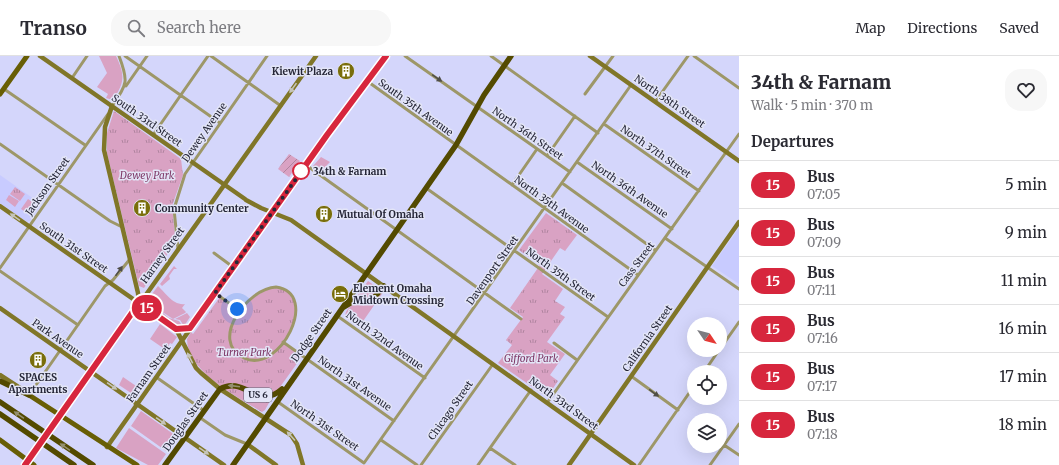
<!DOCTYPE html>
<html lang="en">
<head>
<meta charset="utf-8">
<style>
	:root { --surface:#fff; --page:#f7f7f7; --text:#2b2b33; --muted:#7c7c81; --line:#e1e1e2 }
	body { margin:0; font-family:Merriweather,serif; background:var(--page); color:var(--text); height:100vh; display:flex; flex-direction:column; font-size:15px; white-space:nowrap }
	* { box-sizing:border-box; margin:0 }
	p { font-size:13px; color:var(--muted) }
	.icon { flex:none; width:22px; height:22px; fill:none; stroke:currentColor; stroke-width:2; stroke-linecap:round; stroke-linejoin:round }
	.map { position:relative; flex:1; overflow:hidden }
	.details { display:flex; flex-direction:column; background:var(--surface); width:320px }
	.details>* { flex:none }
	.badge { padding:0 8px; border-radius:13px; font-size:14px; line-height:26px }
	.needle { width:26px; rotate:125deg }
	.controls { position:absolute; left:687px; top:261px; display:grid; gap:8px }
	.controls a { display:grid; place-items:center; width:40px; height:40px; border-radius:50%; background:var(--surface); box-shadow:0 4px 16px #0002; font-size:20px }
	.you { position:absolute; width:20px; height:20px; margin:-10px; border:3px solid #fff; border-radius:50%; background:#1a73e8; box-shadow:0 0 0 6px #1a73e833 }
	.map>.badge { position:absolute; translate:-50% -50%; box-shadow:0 0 0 2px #fff }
	h2 { padding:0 12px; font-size:15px; line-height:36px }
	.round { display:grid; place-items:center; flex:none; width:42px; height:42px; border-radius:16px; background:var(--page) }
	.overview { display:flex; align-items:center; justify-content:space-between; height:68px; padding:0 12px }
	h1 { font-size:19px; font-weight:800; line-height:30px }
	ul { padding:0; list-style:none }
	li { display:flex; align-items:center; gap:12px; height:48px; padding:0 12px; border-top:1px solid var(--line) }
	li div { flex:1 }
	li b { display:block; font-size:15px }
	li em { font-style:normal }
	li .badge { min-width:44px; font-weight:700; text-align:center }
	header { display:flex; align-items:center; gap:24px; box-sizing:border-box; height:56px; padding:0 20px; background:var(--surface); border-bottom:1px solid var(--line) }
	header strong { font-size:19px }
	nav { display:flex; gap:22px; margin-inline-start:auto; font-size:14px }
	.search { width:280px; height:36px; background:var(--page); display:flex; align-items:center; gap:10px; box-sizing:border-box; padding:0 14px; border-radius:16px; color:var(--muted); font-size:15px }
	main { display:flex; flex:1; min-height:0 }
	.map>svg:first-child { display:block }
</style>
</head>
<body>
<header>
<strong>Transo</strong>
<div class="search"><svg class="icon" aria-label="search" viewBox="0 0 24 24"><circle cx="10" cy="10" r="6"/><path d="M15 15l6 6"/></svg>Search here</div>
<nav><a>Map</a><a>Directions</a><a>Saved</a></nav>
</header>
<main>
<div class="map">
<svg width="739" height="409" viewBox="0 0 739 409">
	<defs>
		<pattern id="park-tufts" width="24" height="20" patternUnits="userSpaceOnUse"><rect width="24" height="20" fill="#d9a2c3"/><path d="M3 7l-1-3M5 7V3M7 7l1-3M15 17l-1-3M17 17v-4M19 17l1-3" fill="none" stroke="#b0849f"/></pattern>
		<pattern id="garden-furrows" width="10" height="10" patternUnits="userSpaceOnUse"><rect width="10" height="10" fill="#d9a2c3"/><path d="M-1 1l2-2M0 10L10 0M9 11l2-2" fill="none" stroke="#b0849f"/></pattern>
	</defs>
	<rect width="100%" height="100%" fill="#d4d6fb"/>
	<path fill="#c8cbff" d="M 0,119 L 41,148 L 30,165 L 27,166 L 0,147 Z
		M 739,172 L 739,228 L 712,210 Z"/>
	<path fill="#d9a2c3" d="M 99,0 L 116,0 C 125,19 125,26 113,44 L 106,42 L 108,38 L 97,31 L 107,17 Z
		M 321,101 L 330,106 L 323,113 L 328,117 L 326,119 L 313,110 Z
		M 9,139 L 19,145 L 15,151 L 6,144 Z
		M 28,143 L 34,147 L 27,157 L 21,153 Z
		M 174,210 L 177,213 L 174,213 L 169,220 L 170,223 L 162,230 L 160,228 Z
		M 368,225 L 378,232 L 374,242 L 355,243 Z
		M 158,230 C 164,235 173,250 185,248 L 182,252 L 186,256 L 185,257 L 173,263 L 155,251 L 149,242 Z
		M 383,235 L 384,235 L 359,271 L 345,261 C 346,246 364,245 376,243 Z
		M 148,245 L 169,262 L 179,265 L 183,271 L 181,272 L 156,255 Z
		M 187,257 L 190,261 L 184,270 L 180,264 L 175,263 Z
		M 160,268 L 177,281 L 172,288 L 170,287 L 166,294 L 150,283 Z
		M 123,321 L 139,332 L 134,339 L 119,329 Z
		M 141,355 L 176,380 L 166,395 L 131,370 Z
		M 129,372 L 166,398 L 158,409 L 148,409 L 116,392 Z"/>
	<path fill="url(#park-tufts)" d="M 114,55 L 181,103 L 183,119 L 172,150 L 175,180 L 173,190 L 144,232 L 139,230 L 107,97 L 107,77 Z
		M 15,131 L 25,138 L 20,145 L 10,138 Z
		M 546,157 L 577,179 L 565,195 L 560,192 L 542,218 L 563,233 L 555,245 L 565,251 L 560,258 L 565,261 L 547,286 L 565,298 L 550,319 L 558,325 L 547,341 L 498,307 L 512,289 L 506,284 L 523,261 L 510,252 L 540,209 L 519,194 Z
		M 272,231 L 287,235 L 296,248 L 293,268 L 284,286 L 303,299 L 270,345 L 265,354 L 262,356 C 238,341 187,316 187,283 L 191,276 L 193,278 L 220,241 L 240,255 L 250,243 Z"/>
	<path fill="url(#garden-furrows)" d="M 289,98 L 300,105 L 289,121 L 278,113 Z"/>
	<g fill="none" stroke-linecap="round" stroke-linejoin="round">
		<path stroke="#9d9768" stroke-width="3" d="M 125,0 L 220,67
			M 211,0 L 281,50
			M 405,0 L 570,116
			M 491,0 L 598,77
			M 694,0 L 739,32
			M 72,22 L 87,0
			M 367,25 L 638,219
			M 126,30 L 147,0
			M 4,33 L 85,89
			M 585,38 L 613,0
			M 655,46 L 688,0
			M 112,50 C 127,28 129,26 119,0
			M 604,68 L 699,135
			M 153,79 L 208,0
			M 0,88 L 110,165 L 122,171
			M 547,100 L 575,60
			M 577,106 L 672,173
			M 306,109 L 521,263
			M 562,127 L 655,194
			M 512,129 L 537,93
			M 426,132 L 608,261
			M 665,182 L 739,233
			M 178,193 L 174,153 L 185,118 L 267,0
			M 214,197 L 233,211
			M 0,212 L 108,58
			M 0,215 L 78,269
			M 276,231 C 321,237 280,319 244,302 C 208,285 248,232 276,231 Z
			M 215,237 L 240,255
			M 336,259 L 425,322
			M 283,286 L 394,365
			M 554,287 L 577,304
			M 720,293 L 739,266
			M 704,316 L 719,294
			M 631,320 L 678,354
			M 156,321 L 203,354
			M 29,339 L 105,230 L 113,224 L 130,203
			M 278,346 L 364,407 L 631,29
			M 547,347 L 739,78
			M 199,361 L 225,379 L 247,388
			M 381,384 L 417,409
			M 724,389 L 739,399
			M 490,392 L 515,409
			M 421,409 L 493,308
			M 478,409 L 531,334
			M 639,409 L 694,330
			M 710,409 L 739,368"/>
		<path stroke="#807628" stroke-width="4.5" d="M 40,0 L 245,143
			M 590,0 L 739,105
			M 112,50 L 105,71 L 104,94 L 138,237 L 139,247
			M 246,144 L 261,152 L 291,164 L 634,409
			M 0,150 L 176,273 L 196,312 L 201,317 L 220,333 L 291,379 L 297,388 L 303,409
			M 0,252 L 224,409
			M 176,273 L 190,272
			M 0,319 L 23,334
			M 49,375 L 316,0
			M 247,388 L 276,409
			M 107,391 L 327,79 L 386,0
			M 25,409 L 33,397
			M 569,409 L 739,166"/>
		<path stroke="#685e05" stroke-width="5" d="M 0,38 L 27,0
			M 29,339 L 137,409
			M 0,384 L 34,409"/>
		<path stroke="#534a00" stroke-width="5.5" d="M 344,251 L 354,245 L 372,244 L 384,230
			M 0,325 L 29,339
			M 0,346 L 93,409
			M 0,358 L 74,409
			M 165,409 L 220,333 C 244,319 258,355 282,333
			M 233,409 L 456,89 L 484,39 L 511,0"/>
		<path stroke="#807628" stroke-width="4.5" d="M 33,397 L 49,375"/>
	</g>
	<defs><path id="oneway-solid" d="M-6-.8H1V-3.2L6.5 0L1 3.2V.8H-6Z"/></defs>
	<g fill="#4f4e48">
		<use href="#oneway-solid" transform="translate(437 22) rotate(35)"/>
		<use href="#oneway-solid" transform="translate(119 215) rotate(-55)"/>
		<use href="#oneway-solid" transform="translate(654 337) rotate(36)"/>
	</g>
	<g fill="#c5c4b9">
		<use href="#oneway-solid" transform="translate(293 32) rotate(125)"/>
		<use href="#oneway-solid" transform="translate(15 161) rotate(-145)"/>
		<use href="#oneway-solid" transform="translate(190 302) rotate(-117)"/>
		<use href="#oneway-solid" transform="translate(112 330) rotate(35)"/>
		<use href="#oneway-solid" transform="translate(161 365) rotate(35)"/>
		<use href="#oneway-solid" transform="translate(291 380) rotate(-132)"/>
		<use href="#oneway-solid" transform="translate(204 395) rotate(35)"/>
	</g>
	<g fill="#94906f">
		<use href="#oneway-solid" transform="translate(234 330) rotate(-173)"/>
		<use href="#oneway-solid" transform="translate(19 359) rotate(-146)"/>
		<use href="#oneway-solid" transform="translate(65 391) rotate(-146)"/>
	</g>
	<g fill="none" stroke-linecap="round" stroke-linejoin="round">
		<defs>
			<path id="line" d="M 25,409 L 139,247 L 176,273 L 190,272 L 327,79 L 386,0"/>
		</defs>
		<use href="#line" stroke="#fff" stroke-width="9"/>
		<use href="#line" stroke="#d7263d" stroke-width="6"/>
		<path stroke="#252637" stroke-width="4" stroke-dasharray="0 7.2" d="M 237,253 L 215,237 L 303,113 L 301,115"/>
	</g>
	<defs>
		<symbol id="building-disc" viewBox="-11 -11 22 22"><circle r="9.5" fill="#796e0b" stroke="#e3e5f7"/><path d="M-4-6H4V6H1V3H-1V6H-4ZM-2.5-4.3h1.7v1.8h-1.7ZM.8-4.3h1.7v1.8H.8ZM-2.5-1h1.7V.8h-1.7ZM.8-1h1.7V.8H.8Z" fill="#fff"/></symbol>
		<symbol id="hotel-disc" viewBox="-11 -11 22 22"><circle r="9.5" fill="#796e0b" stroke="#e3e5f7"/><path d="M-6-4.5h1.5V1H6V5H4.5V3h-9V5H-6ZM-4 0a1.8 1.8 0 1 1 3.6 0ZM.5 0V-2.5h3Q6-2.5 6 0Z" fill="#fff"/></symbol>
	</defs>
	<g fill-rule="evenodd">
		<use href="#building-disc" x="336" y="5" width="20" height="20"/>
		<use href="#building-disc" x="132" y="142" width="20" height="20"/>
		<use href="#building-disc" x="314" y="148" width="20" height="20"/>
		<use href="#hotel-disc" x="330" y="228" width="20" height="20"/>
		<use href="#building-disc" x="28" y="294" width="20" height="20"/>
	</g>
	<circle fill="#fff" stroke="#d7263d" stroke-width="2" cx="301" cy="115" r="8"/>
	<g text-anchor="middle" stroke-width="3" stroke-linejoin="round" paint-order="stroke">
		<rect fill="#e3e5f7" stroke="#5e5f71" stroke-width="1" x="244" y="332" width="28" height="14" rx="3"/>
		<g font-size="9" font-weight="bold" fill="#252637">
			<text x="258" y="342">US 6</text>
		</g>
		<g font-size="10" font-weight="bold" fill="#252637" stroke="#e3e5f7" text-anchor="start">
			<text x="333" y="19" text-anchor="end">Kiewit Plaza</text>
			<text x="155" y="156">Community Center</text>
			<text x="337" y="162">Mutual Of Omaha</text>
			<text x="353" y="236">Element Omaha<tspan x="353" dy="12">Midtown Crossing</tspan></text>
			<text x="38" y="325" text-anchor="middle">SPACES<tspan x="38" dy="12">Apartments</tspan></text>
		</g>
		<g font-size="10" fill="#252637" stroke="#e3e5f7">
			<text transform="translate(670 45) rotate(35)" y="4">North 38th Street</text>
			<text transform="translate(416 51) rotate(36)" y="4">South 35th Avenue</text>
			<text transform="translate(147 64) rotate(35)" y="4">South 33rd Street</text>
			<text transform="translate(204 76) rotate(-55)" y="4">Dewey Avenue</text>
			<text transform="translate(528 77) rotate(35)" y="4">North 36th Street</text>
			<text transform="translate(656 95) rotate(35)" y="4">North 37th Street</text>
			<text transform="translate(47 130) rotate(-55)" y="4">Jackson Street</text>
			<text transform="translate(630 133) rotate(35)" y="4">North 36th Avenue</text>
			<text transform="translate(552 148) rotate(36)" y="4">North 35th Avenue</text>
			<text transform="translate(74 191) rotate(35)" y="4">South 31st Street</text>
			<text transform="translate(162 199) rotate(-54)" y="4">Harney Street</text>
			<text transform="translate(636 208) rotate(-54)" y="4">Cass Street</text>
			<text transform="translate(492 214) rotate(-55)" y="4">Davenport Street</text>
			<text transform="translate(561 218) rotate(36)" y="4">North 35th Street</text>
			<text transform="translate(311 279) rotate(-55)" y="4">Dodge Street</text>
			<text transform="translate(58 282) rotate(35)" y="4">Park Avenue</text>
			<text transform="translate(647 282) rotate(-55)" y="4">California Street</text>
			<text transform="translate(385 284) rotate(36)" y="4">North 32nd Avenue</text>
			<text transform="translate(148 317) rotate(-55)" y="4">Farnam Street</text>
			<text transform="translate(355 327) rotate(35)" y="4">North 31st Avenue</text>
			<text transform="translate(564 347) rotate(36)" y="4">North 33rd Street</text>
			<text transform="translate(450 354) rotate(-55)" y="4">Chicago Street</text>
			<text transform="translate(185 365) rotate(-55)" y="4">Douglas Street</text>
			<text transform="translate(325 369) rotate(35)" y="4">North 31st Street</text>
		</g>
		<g font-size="10" font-weight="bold" fill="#252637" stroke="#e3e5f7" text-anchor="start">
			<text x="313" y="119">34th &amp; Farnam</text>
		</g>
		<g font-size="10" font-style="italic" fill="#7d3665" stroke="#e3e5f7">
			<text x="147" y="123">Dewey Park</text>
			<text x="244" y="300">Turner Park</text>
			<text x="531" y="306">Gifford Park</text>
		</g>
	</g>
</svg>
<div class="controls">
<a><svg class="needle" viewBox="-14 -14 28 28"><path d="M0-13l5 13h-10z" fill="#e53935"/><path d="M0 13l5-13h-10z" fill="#7c7c81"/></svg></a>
<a><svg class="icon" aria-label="locate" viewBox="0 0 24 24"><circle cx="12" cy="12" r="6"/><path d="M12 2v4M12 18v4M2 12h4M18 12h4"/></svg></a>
<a><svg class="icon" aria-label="layers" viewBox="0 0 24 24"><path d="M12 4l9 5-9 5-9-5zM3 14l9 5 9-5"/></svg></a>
</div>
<div class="you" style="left:237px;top:253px"></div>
<b class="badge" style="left:147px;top:252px;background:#d7263d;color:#fff">15</b>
</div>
<section class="details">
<div class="overview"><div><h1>34th &amp; Farnam</h1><p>Walk · 5 min · 370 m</p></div><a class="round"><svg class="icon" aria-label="heart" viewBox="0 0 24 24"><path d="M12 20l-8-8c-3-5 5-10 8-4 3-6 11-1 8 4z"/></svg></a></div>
<h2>Departures</h2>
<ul>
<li><span class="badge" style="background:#d7263d;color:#fff">15</span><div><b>Bus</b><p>07:05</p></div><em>5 min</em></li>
<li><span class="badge" style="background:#d7263d;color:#fff">15</span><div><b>Bus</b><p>07:09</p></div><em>9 min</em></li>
<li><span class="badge" style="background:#d7263d;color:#fff">15</span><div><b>Bus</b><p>07:11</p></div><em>11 min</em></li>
<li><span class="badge" style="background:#d7263d;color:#fff">15</span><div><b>Bus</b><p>07:16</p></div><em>16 min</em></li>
<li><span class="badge" style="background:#d7263d;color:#fff">15</span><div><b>Bus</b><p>07:17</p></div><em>17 min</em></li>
<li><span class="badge" style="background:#d7263d;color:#fff">15</span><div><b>Bus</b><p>07:18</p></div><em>18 min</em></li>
</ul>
</section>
</main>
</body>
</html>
